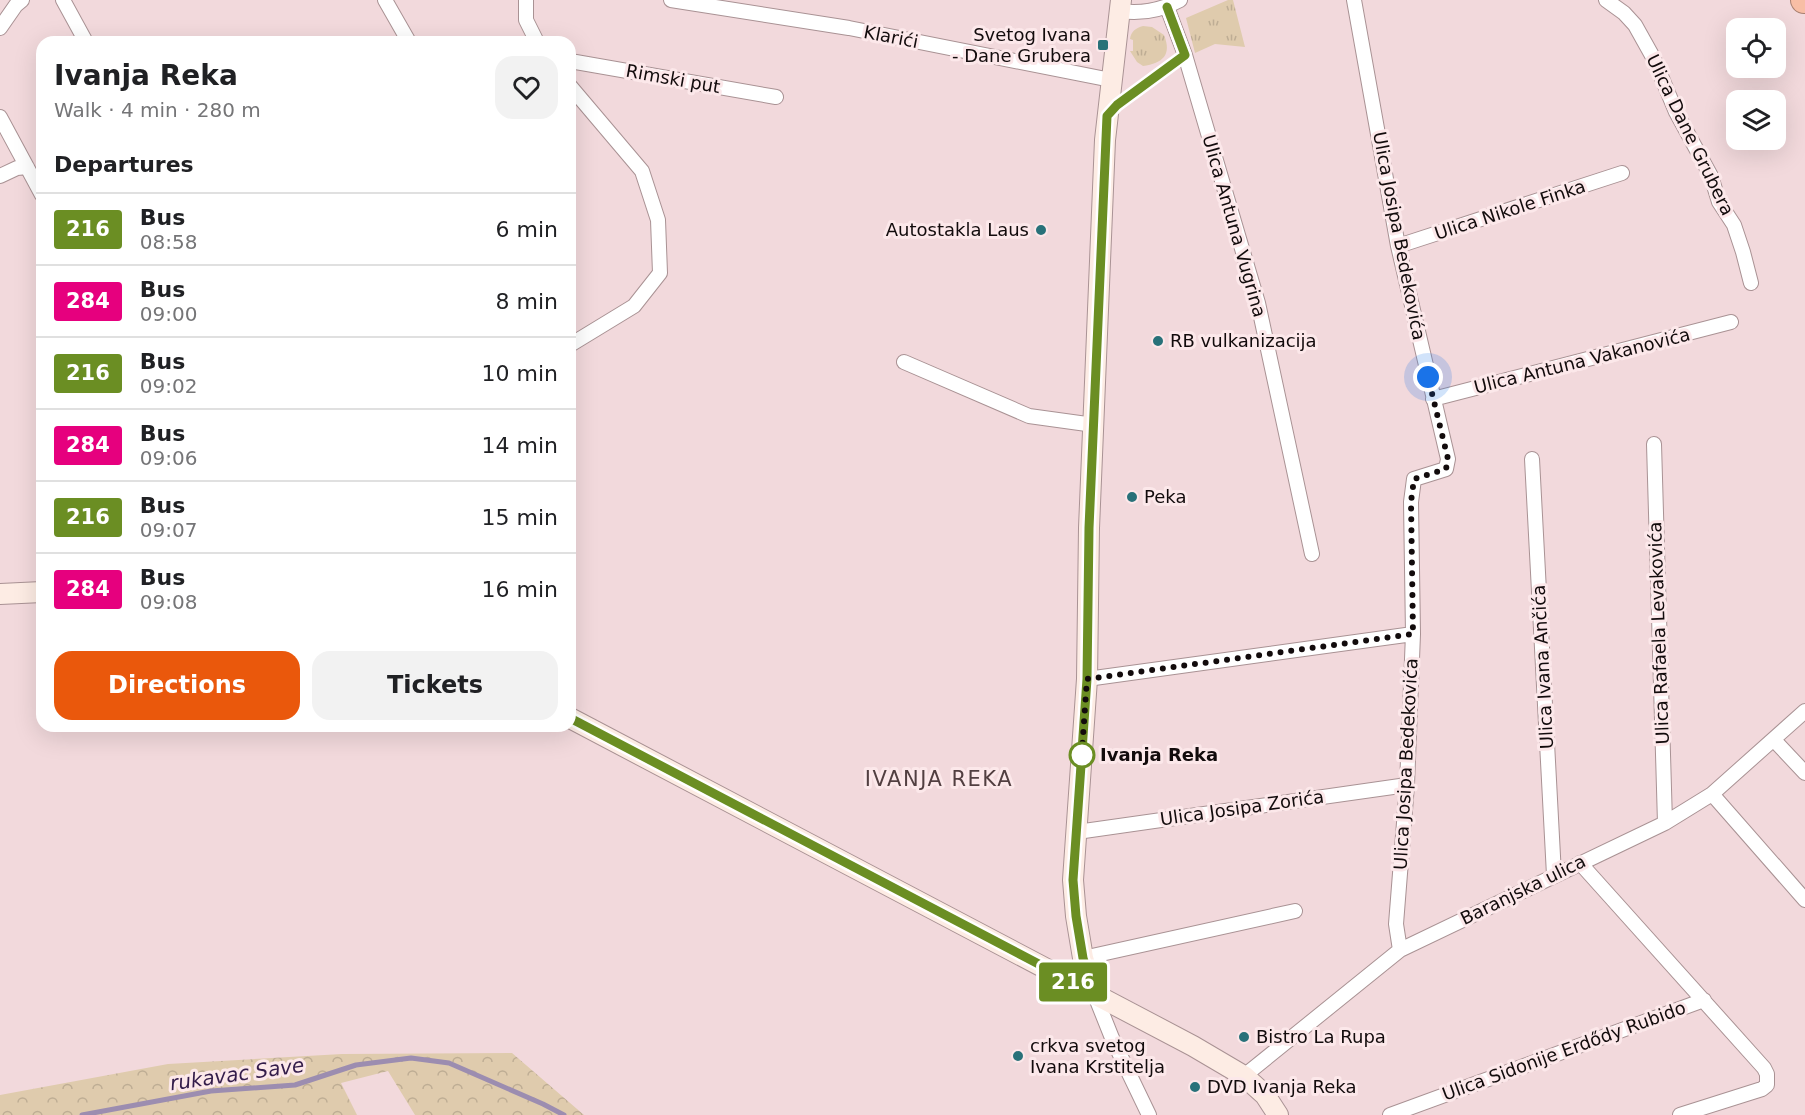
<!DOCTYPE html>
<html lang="en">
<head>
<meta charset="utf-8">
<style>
	:root { --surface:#fff; --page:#f2f2f2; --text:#202124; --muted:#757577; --line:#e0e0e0; --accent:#ea580c }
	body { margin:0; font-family:"DejaVu Sans",sans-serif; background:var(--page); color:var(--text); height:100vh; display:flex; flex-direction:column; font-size:22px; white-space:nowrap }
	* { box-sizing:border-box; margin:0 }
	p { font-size:20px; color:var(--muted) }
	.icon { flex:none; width:33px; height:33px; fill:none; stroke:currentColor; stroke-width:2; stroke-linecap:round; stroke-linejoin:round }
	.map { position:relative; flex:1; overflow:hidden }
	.side { position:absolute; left:36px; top:36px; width:540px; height:696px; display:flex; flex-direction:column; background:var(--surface); border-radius:18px; box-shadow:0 6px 24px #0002 }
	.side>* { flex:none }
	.badge { padding:0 12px; border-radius:4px; font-size:21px; line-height:39px }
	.fabs { position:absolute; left:1726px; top:18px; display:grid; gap:12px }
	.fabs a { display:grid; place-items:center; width:60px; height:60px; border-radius:12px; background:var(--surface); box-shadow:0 6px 24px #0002; font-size:30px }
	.you { position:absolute; width:30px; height:30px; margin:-15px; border:4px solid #fff; border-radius:50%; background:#1a73e8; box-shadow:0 0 0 9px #1a73e833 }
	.map>.badge { position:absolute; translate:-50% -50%; box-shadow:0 0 0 3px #fff }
	h2 { padding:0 18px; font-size:22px; line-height:54px }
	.round { display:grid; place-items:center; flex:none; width:63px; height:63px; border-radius:18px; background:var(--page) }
	.summary { display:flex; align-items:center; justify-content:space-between; height:102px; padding:0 18px }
	h1 { font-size:28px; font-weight:800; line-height:45px }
	.primary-button { display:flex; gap:12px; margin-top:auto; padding:12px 18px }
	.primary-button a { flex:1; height:69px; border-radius:18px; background:var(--accent); color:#fff; font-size:24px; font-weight:800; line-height:69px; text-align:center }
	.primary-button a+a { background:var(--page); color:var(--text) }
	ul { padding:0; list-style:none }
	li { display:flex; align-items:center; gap:18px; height:72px; padding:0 18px; border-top:2px solid var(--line) }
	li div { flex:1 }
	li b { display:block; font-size:22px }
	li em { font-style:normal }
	li .badge { min-width:66px; font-weight:700; text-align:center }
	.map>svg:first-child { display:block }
</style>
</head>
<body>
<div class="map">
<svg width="1805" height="1115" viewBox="0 0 1805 1115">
	<defs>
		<pattern id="grass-tufts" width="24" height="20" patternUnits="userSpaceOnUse" patternTransform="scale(1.5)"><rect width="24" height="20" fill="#dfcbad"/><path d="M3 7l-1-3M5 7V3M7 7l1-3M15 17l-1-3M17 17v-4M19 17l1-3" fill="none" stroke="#bead94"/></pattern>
		<pattern id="forest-crowns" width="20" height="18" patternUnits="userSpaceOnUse" patternTransform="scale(1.5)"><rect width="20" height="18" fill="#dfcbad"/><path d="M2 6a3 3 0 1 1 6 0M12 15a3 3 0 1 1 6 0" fill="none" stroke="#bead94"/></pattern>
	</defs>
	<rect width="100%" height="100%" fill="#f2d9dc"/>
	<path fill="url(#grass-tufts)" d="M 1228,0 L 1233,0 L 1245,47 L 1215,44 L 1195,53 L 1186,18 Z
		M 1143,26 L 1152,27 L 1164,35 C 1172,55 1163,63 1143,66 L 1137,62 L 1130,51 L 1133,51 L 1133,40 L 1130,39 C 1131,31 1136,28 1143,26 Z"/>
	<path fill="url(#forest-crowns)" d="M 512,1053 L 584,1115 L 415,1115 L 388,1071 L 341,1083 L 357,1115 L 0,1115 L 0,1095 L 168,1064 L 342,1054 Z"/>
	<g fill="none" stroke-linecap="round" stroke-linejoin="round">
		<path stroke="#9c8db0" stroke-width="5" d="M 82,1115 L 211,1091 L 295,1085 L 356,1065 L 411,1058 L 449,1063 L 543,1104 L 564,1115"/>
		<defs>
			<path id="street" d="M 63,0 L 86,42
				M 385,0 L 409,42
				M 526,0 L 526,20 L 537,42
				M 671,0 L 849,28 L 1111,80
				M 1354,0 L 1398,246 L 1448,459 L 1446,469 L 1414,479 L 1411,502 L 1413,634 L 1407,785 L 1396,924 L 1400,950
				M 1606,0 L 1624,13 L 1635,25 L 1654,59 L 1676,112 L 1711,176 L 1719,202 L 1734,225 L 1743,252 L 1751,283
				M 1167,7 L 1185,55 L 1258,303 L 1312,554
				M 1120,11 C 1141,14 1160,11 1180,0
				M 0,28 L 16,5 L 22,0
				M 570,61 L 776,97
				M 570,86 L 642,171 L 658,220 L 660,273 L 634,306 L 570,345
				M 0,117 L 42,195
				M 0,176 L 17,168 L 27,167
				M 1398,246 L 1622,173
				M 904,362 L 1029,416 L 1094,425
				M 1433,399 L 1731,322
				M 1654,444 L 1665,823
				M 1532,459 L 1554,875
				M 1087,679 L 1413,634
				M 1774,740 L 1805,773
				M 1712,794 L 1805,900
				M 1077,832 L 1407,785
				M 1580,863 L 1764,1068 L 1767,1074 L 1767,1085 L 1762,1089 L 1680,1115
				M 1083,958 L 1295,911
				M 1094,993 L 1112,1038 L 1149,1115
				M 1244,1076 L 1400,950 L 1665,823 L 1712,794 L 1805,711
				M 1390,1115 L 1704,1000"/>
			<path id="secondary" d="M 0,594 L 42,592
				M 570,718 L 1193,1046 L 1244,1076 L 1265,1095 L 1278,1115
				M 1094,993 L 1083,958 L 1076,916 L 1073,880 L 1087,679 L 1089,528 L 1105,140 L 1121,0"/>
			<path id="highway" d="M 1804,0 L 1805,0"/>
		</defs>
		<use href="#street" stroke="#a99294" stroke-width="16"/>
		<use href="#secondary" stroke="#a99294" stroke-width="22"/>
		<use href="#highway" stroke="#a87f6f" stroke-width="28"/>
		<use href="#street" stroke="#fff" stroke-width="14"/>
		<use href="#secondary" stroke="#fdece4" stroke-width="20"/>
		<use href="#highway" stroke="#f8bea5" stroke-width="26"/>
	</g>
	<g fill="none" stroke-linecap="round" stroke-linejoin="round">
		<defs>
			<path id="line" d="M 570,718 L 1094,993 L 1083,958 L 1076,916 L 1073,880 L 1087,679 L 1089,528 L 1107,116 L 1117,105 L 1185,55 L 1167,7"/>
		</defs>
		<use href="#line" stroke="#fff" stroke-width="14"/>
		<use href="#line" stroke="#6b8e23" stroke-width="9"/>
		<path stroke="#120b0c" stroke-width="6" stroke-dasharray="0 10.8" d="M 1082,755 L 1081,765 L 1087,679 L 1413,634 L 1411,502 L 1414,479 L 1446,469 L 1448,459 L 1428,377"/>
	</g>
	<g fill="#287179" stroke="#fce8ea" stroke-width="2">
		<rect x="1097" y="39" width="12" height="12" rx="3"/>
		<circle cx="1041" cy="230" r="6"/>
		<circle cx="1158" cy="341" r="6"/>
		<circle cx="1132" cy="497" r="6"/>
		<circle cx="1244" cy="1037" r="6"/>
		<circle cx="1018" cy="1056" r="6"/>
		<circle cx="1195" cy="1087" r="6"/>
	</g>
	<circle fill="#fff" stroke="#6b8e23" stroke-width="3" cx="1082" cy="755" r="12"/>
	<g text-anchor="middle" stroke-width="6" stroke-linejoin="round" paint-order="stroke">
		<g font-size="18" fill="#120b0c" stroke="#fce8ea" text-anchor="start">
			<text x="1091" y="41" text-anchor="end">Svetog Ivana<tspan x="1091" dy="21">- Dane Grubera</tspan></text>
			<text x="1029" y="236" text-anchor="end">Autostakla Laus</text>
			<text x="1170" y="347">RB vulkanizacija</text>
			<text x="1144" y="503">Peka</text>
			<text x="1256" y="1043">Bistro La Rupa</text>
			<text x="1030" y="1052">crkva svetog<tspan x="1030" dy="21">Ivana Krstitelja</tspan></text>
			<text x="1207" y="1093">DVD Ivanja Reka</text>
		</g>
		<g font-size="18" fill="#120b0c" stroke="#fce8ea">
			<text transform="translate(891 37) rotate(11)" y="6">Klarići</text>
			<text transform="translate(673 79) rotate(10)" y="6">Rimski put</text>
			<text transform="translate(1690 135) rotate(64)" y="6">Ulica Dane Grubera</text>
			<text transform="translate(1510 210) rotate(-18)" y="6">Ulica Nikole Finka</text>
			<text transform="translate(1234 226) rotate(74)" y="6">Ulica Antuna Vugrina</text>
			<text transform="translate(1399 236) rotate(79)" y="6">Ulica Josipa Bedekovića</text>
			<text transform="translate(1582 361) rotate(-14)" y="6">Ulica Antuna Vakanovića</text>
			<text transform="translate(1659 633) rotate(-92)" y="6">Ulica Rafaela Levakovića</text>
			<text transform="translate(1543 667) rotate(-93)" y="6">Ulica Ivana Ančića</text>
			<text transform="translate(1406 764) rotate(-87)" y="6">Ulica Josipa Bedekovića</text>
			<text transform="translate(1242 808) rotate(-8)" y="6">Ulica Josipa Zorića</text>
			<text transform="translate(1523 890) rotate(-26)" y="6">Baranjska ulica</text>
			<text transform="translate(1564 1051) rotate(-20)" y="6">Ulica Sidonije Erdődy Rubido</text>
		</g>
		<g font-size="18" font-weight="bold" fill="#120b0c" stroke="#fce8ea" text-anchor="start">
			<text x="1100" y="761">Ivanja Reka</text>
		</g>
		<g font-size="20" font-style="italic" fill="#331c4a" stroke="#fce8ea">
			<text transform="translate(237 1074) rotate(-8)" y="7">rukavac Save</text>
		</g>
		<g font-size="21" letter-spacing="1.5" fill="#523f41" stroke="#fce8ea">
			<text x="939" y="786">IVANJA REKA</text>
		</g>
	</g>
</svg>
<div class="fabs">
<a><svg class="icon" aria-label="locate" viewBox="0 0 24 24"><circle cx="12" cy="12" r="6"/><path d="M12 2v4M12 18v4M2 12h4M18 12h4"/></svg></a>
<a><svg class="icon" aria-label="layers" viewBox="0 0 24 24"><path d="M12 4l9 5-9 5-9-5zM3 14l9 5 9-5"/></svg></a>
</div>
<div class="you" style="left:1428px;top:377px"></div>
<b class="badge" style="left:1073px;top:982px;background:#6b8e23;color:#fff">216</b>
<section class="side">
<div class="summary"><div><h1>Ivanja Reka</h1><p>Walk · 4 min · 280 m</p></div><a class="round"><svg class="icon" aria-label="heart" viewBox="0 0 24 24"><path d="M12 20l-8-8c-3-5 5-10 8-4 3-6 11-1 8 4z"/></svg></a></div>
<h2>Departures</h2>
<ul>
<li><span class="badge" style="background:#6b8e23;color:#fff">216</span><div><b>Bus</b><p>08:58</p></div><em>6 min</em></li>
<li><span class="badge" style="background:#e6007e;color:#fff">284</span><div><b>Bus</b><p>09:00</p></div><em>8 min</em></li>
<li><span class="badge" style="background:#6b8e23;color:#fff">216</span><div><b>Bus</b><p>09:02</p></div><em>10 min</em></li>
<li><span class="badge" style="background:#e6007e;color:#fff">284</span><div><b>Bus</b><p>09:06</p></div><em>14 min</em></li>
<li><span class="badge" style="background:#6b8e23;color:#fff">216</span><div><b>Bus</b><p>09:07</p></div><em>15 min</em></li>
<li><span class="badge" style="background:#e6007e;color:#fff">284</span><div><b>Bus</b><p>09:08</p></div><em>16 min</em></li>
</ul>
<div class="primary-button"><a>Directions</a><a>Tickets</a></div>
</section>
</div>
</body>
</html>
